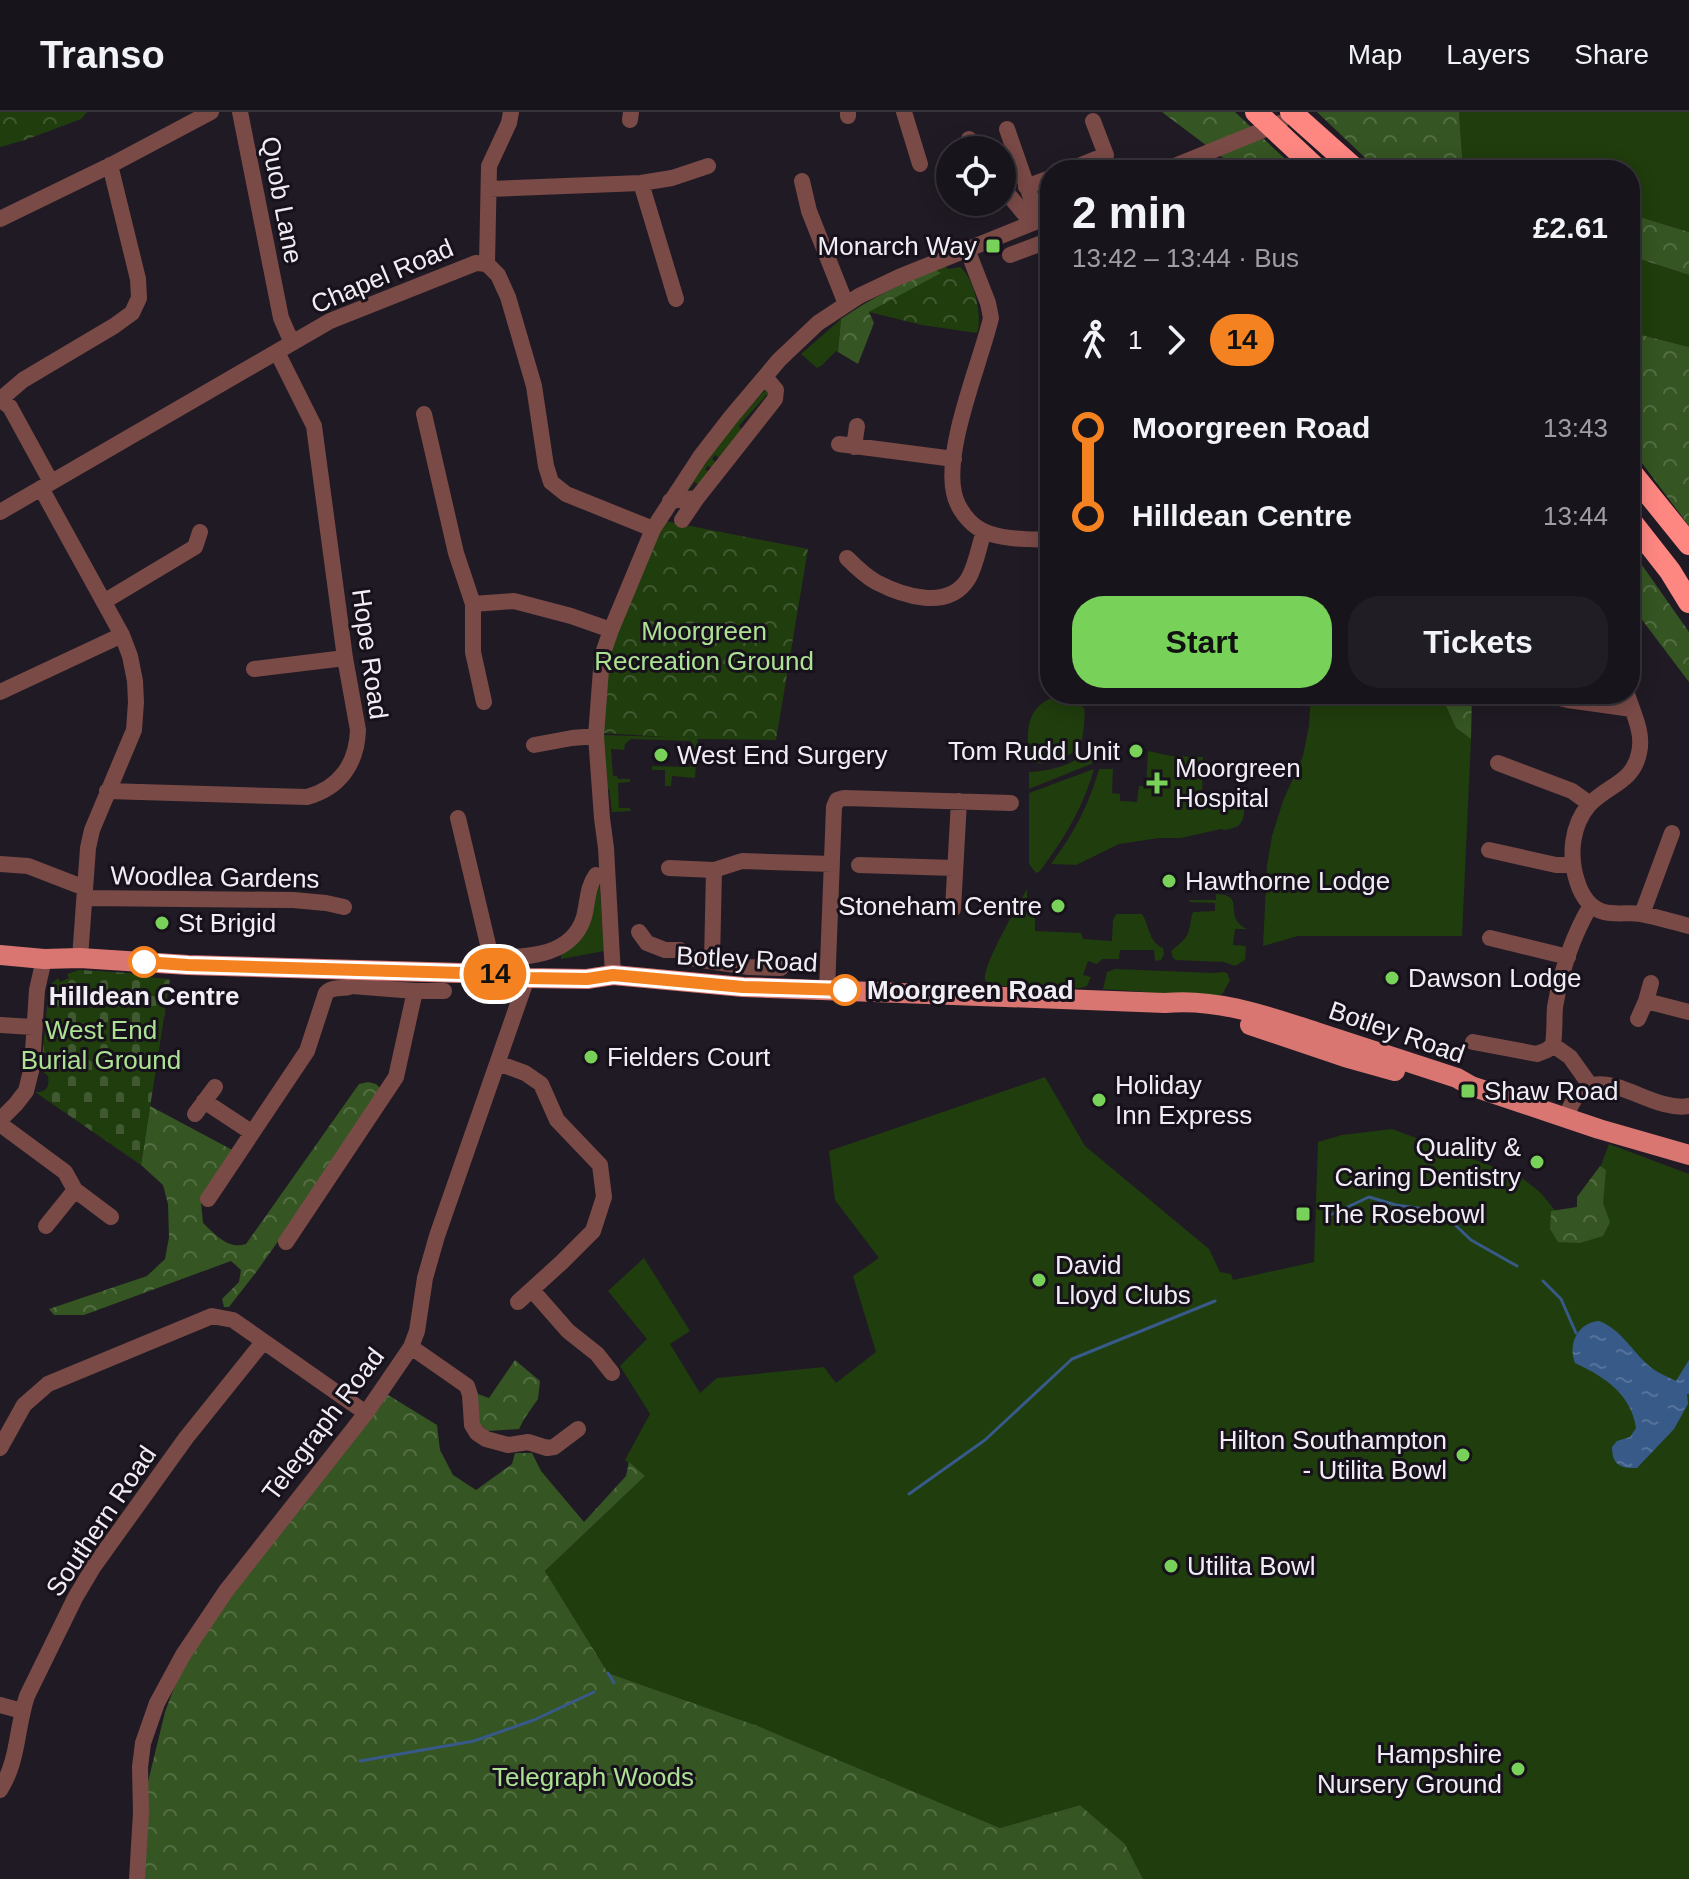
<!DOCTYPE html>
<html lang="en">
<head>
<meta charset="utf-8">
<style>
	:root { --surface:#18141b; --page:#211d24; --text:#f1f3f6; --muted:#9f9ea3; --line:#36333a; --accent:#78d259 }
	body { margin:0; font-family:Arial,sans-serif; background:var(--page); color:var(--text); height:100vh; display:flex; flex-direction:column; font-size:30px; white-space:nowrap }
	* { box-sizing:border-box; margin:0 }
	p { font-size:26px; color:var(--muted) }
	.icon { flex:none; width:44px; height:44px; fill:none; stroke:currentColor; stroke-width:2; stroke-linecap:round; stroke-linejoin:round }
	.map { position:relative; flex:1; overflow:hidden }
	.sheet { position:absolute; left:1040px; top:48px; width:600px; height:544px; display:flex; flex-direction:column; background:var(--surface); border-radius:32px; box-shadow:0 4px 20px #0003,0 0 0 2px var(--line) }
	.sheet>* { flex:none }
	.badge { padding:0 16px; border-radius:26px; font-size:28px; line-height:52px }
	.controls { position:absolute; left:936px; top:24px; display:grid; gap:16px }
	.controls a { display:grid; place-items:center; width:80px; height:80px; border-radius:50%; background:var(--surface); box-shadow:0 4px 20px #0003,0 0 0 2px var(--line); font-size:40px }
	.map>.badge { position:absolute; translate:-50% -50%; box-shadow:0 0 0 4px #fff }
	.legs { display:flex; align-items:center; gap:12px; height:88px; padding:0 32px; font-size:26px }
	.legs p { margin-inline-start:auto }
	.headline { display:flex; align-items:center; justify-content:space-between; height:136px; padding:0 32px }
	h1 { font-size:44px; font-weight:700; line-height:60px }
	.action { display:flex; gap:16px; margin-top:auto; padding:16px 32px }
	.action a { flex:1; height:92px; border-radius:32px; background:var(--accent); color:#111; font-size:32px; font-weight:700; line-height:92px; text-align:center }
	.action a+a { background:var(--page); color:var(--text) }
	ul { padding:0 32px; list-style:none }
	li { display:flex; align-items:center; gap:28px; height:88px; font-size:30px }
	li i { display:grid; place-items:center; width:12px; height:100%; margin:0 10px; background:currentColor }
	li i::after { content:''; width:20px; height:20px; margin:-10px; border:6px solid; border-radius:50%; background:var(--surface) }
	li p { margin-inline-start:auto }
	li:first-child i { background:linear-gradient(#0000 50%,currentColor 0) }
	li:last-child i { background:linear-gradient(currentColor 50%,#0000 0) }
	header { display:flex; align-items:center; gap:48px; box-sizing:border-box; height:112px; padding:0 40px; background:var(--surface); border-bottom:2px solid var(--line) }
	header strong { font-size:38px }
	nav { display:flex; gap:44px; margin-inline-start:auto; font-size:28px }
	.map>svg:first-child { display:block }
</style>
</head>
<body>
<header>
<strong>Transo</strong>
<nav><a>Map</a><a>Layers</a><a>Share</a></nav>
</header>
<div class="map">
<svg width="1689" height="1767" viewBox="0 0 1689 1767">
	<defs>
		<pattern id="forest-crowns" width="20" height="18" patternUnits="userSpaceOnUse" patternTransform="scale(2)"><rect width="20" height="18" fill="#355522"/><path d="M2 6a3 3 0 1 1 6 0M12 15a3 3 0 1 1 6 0" fill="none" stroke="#536e43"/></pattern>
		<pattern id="cemetery-stones" width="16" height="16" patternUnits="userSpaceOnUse" patternTransform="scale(2)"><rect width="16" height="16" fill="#203d0d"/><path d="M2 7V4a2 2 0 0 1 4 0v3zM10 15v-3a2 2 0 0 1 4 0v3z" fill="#415931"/></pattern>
		<pattern id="park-crowns" width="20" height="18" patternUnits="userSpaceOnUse" patternTransform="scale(2)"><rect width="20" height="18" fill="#203d0d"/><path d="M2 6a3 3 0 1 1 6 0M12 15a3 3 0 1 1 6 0" fill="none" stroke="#415931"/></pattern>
		<pattern id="water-ripples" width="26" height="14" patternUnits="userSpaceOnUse" patternTransform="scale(2)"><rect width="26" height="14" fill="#385a89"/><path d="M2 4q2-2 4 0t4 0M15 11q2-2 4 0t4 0" fill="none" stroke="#55729a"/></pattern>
	</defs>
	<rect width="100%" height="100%" fill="#201a24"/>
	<path fill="#203d0d" d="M 1459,0 L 1689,0 L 1689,120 L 1630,102 L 1630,58 L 1463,58 Z
		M 1630,144 L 1689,163 L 1689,235 L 1630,220 Z
		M 841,207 L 838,240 L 836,239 L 822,253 L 817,256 L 801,242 Z
		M 766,277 L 771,277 C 761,291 749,301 739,314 L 743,320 L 721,347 L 715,343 L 712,347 L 718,352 L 715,356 L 707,354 L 705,358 L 710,359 L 703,375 L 694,370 L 685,384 L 681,382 L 739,307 Z
		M 1311,582 L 1441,583 L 1456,616 L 1471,627 L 1462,824 L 1298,824 L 1263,834 L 1267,754 L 1272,724 L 1283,689 L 1303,644 L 1309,614 Z
		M 1049,587 C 1057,587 1067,586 1074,589 C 1077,589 1082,594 1084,596 C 1086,602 1083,628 1080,633 C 1071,646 1049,653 1034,651 L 1028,644 C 1028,620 1025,600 1049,587 Z
		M 603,623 L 698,626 L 695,666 L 672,664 L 671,674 L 665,674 L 665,658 L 652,658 L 652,654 L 690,655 L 691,629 L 631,627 L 625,632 L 624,638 L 611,637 L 613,664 L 617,664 L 618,667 L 630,667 L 630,670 L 618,671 L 619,696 L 630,696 L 631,699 L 612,700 L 609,677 L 606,677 Z
		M 1097,631 L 1095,649 L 1091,652 L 1029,677 L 1029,660 C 1054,659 1080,651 1097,631 Z
		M 1148,639 L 1171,644 L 1203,645 L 1202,683 L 1213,684 L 1214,695 L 1236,696 L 1238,670 L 1242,672 C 1242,684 1249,706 1238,714 C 1237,715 1226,718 1225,718 L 1221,717 L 1181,726 L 1159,726 L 1119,732 L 1076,753 L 1051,752 C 1074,721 1088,695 1099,657 L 1113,657 L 1112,681 L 1120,682 L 1120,689 L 1137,690 L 1139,674 L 1146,674 Z
		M 1094,657 C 1083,696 1064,727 1040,759 L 1036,761 L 1029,752 L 1029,681 Z
		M 599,767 L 604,839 L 561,847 L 561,842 Z
		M 1027,777 L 1027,802 L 1035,802 L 1035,819 L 1081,821 L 1083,827 L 1112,829 L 1113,808 L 1116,802 L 1142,802 C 1150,814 1148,830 1163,836 L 1164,842 L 1161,848 L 1155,849 L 1154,838 L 1120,838 L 1119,847 L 1102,847 L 1097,852 L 1088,849 L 1083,863 L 1091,865 L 1087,874 C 1068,881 1012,874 990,873 C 988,871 986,870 985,868 C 981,856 1019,791 1027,777 Z
		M 1216,782 C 1248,783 1221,804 1247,817 L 1235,817 L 1233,833 L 1246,834 L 1245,848 L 1235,854 L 1224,850 L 1176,848 L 1173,846 L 1171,839 C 1176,835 1182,830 1186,825 C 1191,818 1190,807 1193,800 L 1215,799 L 1215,791 L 1189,790 L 1189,788 L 1216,788 Z
		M 1115,857 L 1214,861 L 1223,860 L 1227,861 L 1230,868 L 1223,881 L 1217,885 L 1103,877 L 1107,860 Z
		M 1045,965 L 1085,1034 L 1209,1137 L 1220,1160 L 1231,1162 L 1233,1168 L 1314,1150 L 1318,1030 L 1342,1023 L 1392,1017 L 1521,1065 L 1541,1081 L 1566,1112 L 1594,1072 L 1609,1032 L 1689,1062 L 1689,1767 L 1143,1767 L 1125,1732 L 1080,1693 L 1000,1716 L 758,1614 L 608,1561 L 545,1459 L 644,1365 L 625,1348 L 650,1302 L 620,1254 L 647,1227 L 608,1179 L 644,1146 L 690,1219 L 670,1232 L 700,1281 L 717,1266 L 824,1255 L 836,1271 L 876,1240 L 853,1164 L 879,1146 L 835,1088 L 829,1039 Z"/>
	<path fill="url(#forest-crowns)" d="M 1162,0 L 1235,0 L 1297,58 L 1239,58 Z
		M 1317,0 L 1459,0 L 1463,58 L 1378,58 Z
		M 1630,102 L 1689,120 L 1689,163 L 1630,144 Z
		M 936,158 L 942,161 L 869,200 L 874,211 L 858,252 L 838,240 L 841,207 C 871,186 902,171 936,158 Z
		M 1630,220 L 1689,235 L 1689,414 L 1630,335 Z
		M 1630,436 L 1689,520 L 1689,570 L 1630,492 Z
		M 1426,582 L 1472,582 L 1471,627 L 1456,616 L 1441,583 Z
		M 368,970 L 376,972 L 384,980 L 257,1159 L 229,1195 L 224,1195 L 222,1187 L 239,1170 L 241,1158 L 231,1149 L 84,1203 L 54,1203 L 49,1197 L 147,1164 L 165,1147 L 169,1125 L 168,1092 L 163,1073 L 141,1053 L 150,994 L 238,1041 L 201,1090 L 203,1111 C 215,1122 228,1138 246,1132 L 359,972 Z
		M 1600,1054 L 1606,1058 L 1603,1091 L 1610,1110 L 1603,1124 L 1580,1131 L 1558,1130 L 1550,1117 L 1551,1099 L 1577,1095 L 1577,1085 Z
		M 515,1248 L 540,1269 L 538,1287 L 524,1307 L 519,1317 L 488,1319 L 478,1311 L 475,1281 L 489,1286 Z
		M 388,1283 L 437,1313 L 440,1338 L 453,1363 L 476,1378 L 512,1352 L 515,1341 L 532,1341 L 541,1359 L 584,1410 L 626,1364 L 629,1350 L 645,1364 L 545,1459 L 608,1561 L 758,1614 L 1000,1716 L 1080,1693 L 1125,1732 L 1143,1767 L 142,1767 L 146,1678 L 165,1600 L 180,1560 L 246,1462 L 370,1304 Z"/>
	<path fill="url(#cemetery-stones)" d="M 79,858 L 129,861 L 146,865 L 170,867 L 141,1053 L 35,980 C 46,981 50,975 48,964 L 41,958 L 49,874 L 58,866 L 60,870 L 69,866 L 67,862 Z"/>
	<path fill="url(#park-crowns)" d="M 0,0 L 87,0 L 81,7 L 25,28 L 0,35 Z
		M 944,154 L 949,157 L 960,155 C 974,165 983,205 977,221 L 922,213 L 869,200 L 941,161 L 936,158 Z
		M 665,409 L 808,437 L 776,628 L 698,627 L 603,621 L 606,545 Z"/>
	<path fill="url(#water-ripples)" d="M 1599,1209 C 1623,1218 1633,1242 1653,1257 C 1660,1262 1669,1265 1676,1269 L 1689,1248 L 1689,1282 L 1687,1282 L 1688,1292 L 1674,1317 L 1637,1356 C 1620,1357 1612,1352 1612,1335 L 1617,1329 L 1630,1325 L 1636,1316 C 1631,1282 1605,1265 1575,1251 C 1568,1232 1577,1211 1599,1209 Z"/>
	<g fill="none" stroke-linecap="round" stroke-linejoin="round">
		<path stroke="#385a89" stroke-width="3" d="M 1328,1104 L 1369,1085 L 1396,1093 L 1425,1097 L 1451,1109 L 1471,1128 L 1517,1154
			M 1543,1169 L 1561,1187 L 1576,1221
			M 909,1382 L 985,1328 L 1072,1247 L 1215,1189
			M 608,1561 L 614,1571
			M 360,1649 L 474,1629 L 534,1608 L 594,1580"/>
		<path stroke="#7a4a47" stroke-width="16" d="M 240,0 L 281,206 L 292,231
			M 848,0 L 848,4
			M 904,0 L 920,52
			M 630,8 L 631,0
			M 1007,17 L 1039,109
			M 969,27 L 973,38
			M 1069,58 L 1106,43 L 1093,9
			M 1165,58 L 1280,11
			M 802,69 L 809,99 L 846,192
			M 641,71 L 676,187
			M 1002,75 L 1032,111
			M 1026,75 L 1050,66
			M 489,77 L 641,71 L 672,66 L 708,54
			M 0,107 L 113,52 L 211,0
			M 967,137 L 988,191 L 991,206 C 980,252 944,336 954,381 C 957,396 969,412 983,419 C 1003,428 1028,427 1050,428
			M 1010,143 L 1050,128
			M 487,152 L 489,54 L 509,11 L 511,0
			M 0,287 L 10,295 L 51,370
			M 1,287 L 23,268 L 114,214 L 132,201 L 139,186 L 138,167 L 110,53
			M 424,302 L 456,441 L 473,492 L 473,540 L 484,590
			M 839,332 L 954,347
			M 854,335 L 857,314
			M 41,376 L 122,523 L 130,544 L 135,569 L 136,590 L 134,618 L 92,718 L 88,736 L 80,846
			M 670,389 L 697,386 L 775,287 L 776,278 L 765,265
			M 0,400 L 330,209 L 476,151 L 487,152 L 498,163 L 508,185 L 534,274 L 546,354 L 551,370 L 566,382 L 653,417
			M 682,408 L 697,386
			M 847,446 C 856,455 865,464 876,470 C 903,484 948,499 968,467 C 976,454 979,434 984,419
			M 105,489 L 195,435 L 200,420
			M 473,492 L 514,489 L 571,504 L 611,518
			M 254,557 L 345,546
			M 0,580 L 122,523
			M 1541,582 L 1568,588 L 1632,597
			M 1627,582 C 1633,601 1644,621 1639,641 C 1633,671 1607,673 1589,693 C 1571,714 1569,744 1577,769 C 1581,782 1589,796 1604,800 C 1616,803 1629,800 1641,802 C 1657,805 1673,810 1689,814
			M 534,633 L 572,626 L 596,624
			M 1498,651 L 1572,679 L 1590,692
			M 107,679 L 307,685 C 340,676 357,651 358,618 L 345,546 L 314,314 L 277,240
			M 458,706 L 490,841 L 496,849 L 497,862
			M 1489,738 L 1556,753 L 1572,753
			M 0,752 L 28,754 L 85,776
			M 859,753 L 954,756
			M 669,756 L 714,758 L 742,749 L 832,752
			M 85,786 L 293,788 L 326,791 L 344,795
			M 953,797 L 959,689
			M 1642,802 L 1672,721
			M 639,820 L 647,831 L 665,838 L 680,838 L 695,847 L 749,855 L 781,856
			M 1490,826 L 1568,845
			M 493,846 C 526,845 572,845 584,805 C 588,790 587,775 596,763
			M 712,849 L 714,758
			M 613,863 L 606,736 L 602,706 L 596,624 L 602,544 L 611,518 L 653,417 L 700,345 L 731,305 L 779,248 L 818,211 L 859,184 L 899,165 L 1050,104
			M 1651,871 L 1646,889 L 1689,900
			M 827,878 L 834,695 L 837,688 L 844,686 L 1011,691
			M 415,879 L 444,879
			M 1638,907 L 1646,889
			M 0,913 L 33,915
			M 1473,930 L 1537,942 L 1547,938 L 1553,933
			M 1553,933 C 1555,920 1554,907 1555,895 C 1561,860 1573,823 1591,793
			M 1553,933 L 1570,945 L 1590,973
			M 498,951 L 525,961 L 541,972 L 557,1008 L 600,1053 L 604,1085 L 593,1119 L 562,1150 L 518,1190
			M 204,989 L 251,1020
			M 195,1002 L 215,975
			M 1566,1006 C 1589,933 1644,1002 1689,994
			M 0,1008 L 16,992 L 26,979 L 32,955 L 37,878 L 44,847
			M 0,1012 L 65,1060 L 75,1078 L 111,1105
			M 208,1087 L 307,939 L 326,881 C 335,871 350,882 356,868
			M 46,1114 L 75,1078
			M 286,1130 L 396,965 L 415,879 L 352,874
			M 532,1178 L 568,1219 L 597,1242 L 612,1261
			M 411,1235 L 467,1274 L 470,1283 L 472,1313 L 477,1321 L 486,1327 L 508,1333 L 528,1330 L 547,1336 L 554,1335 L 578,1317
			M 0,1336 L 24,1293 L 48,1272 L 212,1204 L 233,1208 L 366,1301
			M 0,1593 L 22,1599
			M 0,1678 C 19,1648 16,1617 27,1584 L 75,1486 L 94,1454 L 186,1326 L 263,1230
			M 137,1767 L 141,1701 L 140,1655 L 143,1631 L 157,1591 L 183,1543 L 226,1479 L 366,1301 L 411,1235 L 417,1219 L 425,1166 L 437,1124 L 527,866"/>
		<path stroke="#d97671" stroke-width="20" d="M 0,843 L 44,847 L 80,846 L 188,853 L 497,862 L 527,866 L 587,867 L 613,863 L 743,875 L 1165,891 C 1217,886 1267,904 1316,920 C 1363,935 1410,951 1457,966 L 1471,974 L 1599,1017 L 1689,1043
			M 1250,913 L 1345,945 L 1395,959"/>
		<path stroke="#ff8782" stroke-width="22" d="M 1256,0 L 1318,58
			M 1291,0 L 1356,58
			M 1630,359 L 1689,432
			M 1630,408 L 1670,459 L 1689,490"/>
	</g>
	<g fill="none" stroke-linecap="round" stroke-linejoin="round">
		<defs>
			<path id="line-1" d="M 144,850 L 188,853 L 497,862 L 527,866 L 587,867 L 613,863 L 743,875 L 845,878"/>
		</defs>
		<use href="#line-1" stroke="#fff" stroke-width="18"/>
		<use href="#line-1" stroke="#f58220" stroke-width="12"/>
	</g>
	<g fill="#78d259" stroke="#17111b" stroke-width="3">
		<rect x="985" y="126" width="16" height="16" rx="4"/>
		<circle cx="1136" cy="639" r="8"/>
		<circle cx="661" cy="643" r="8"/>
		<path d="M1153 659h8v8h8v8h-8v8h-8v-8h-8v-8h8z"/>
		<circle cx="1169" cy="769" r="8"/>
		<circle cx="1058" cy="794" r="8"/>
		<circle cx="162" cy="811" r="8"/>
		<circle cx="1392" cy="866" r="8"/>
		<circle cx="591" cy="945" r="8"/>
		<rect x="1460" y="971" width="16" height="16" rx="4"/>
		<circle cx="1099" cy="988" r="8"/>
		<circle cx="1537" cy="1050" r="8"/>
		<rect x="1295" y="1094" width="16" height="16" rx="4"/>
		<circle cx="1039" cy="1168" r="8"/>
		<circle cx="1463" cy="1343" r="8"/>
		<circle cx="1171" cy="1454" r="8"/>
		<circle cx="1518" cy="1657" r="8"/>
	</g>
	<g fill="#fff" stroke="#f58220" stroke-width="4">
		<circle cx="144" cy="850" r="14"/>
		<circle cx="845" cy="878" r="14"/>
	</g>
	<g text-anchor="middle" stroke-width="6" stroke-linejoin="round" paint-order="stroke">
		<g font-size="26" fill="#f1edf4" stroke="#17111b">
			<text transform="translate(282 88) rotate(79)" y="9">Quob Lane</text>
			<text transform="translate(382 164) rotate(-23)" y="9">Chapel Road</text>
			<text transform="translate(370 542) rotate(82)" y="9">Hope Road</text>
			<text transform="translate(215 765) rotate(1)" y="9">Woodlea Gardens</text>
			<text transform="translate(747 847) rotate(3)" y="9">Botley Road</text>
			<text transform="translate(1397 920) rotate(19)" y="9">Botley Road</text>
			<text transform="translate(323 1312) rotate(-53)" y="9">Telegraph Road</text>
			<text transform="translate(101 1409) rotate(-56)" y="9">Southern Road</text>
		</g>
		<g font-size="26" fill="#f1edf4" stroke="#17111b" text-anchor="start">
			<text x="977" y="143" text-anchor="end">Monarch Way</text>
			<text x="1120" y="648" text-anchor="end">Tom Rudd Unit</text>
			<text x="677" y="652">West End Surgery</text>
			<text x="1175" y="665">Moorgreen<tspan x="1175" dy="30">Hospital</tspan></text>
			<text x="1185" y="778">Hawthorne Lodge</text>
			<text x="1042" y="803" text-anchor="end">Stoneham Centre</text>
			<text x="178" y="820">St Brigid</text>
			<text x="1408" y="875">Dawson Lodge</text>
			<text x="607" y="954">Fielders Court</text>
			<text x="1115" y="982">Holiday<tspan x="1115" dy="30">Inn Express</tspan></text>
			<text x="1484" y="988">Shaw Road</text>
			<text x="1521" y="1044" text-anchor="end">Quality &amp;<tspan x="1521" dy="30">Caring Dentistry</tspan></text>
			<text x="1319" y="1111">The Rosebowl</text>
			<text x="1055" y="1162">David<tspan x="1055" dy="30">Lloyd Clubs</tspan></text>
			<text x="1447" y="1337" text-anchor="end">Hilton Southampton<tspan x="1447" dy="30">- Utilita Bowl</tspan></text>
			<text x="1187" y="1463">Utilita Bowl</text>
			<text x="1502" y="1651" text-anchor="end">Hampshire<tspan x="1502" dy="30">Nursery Ground</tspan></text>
		</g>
		<g font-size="26" fill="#ade193" stroke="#17111b">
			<text x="704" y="528">Moorgreen<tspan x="704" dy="30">Recreation Ground</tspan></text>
			<text x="101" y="927">West End<tspan x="101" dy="30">Burial Ground</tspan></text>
			<text x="593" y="1674">Telegraph Woods</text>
		</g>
		<g font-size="26" font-weight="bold" fill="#f1edf4" stroke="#17111b" text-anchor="start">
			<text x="867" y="887">Moorgreen Road</text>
			<text x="144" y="893" text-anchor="middle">Hilldean Centre</text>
		</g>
	</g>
</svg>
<div class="controls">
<a><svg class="icon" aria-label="locate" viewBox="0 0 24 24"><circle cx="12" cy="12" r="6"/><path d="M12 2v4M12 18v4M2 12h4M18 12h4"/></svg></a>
</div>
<b class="badge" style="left:495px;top:862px;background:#f58220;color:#111">14</b>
<section class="sheet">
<div class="headline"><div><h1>2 min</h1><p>13:42 – 13:44 · Bus</p></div><b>£2.61</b></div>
<div class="legs"><svg class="icon" aria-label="walk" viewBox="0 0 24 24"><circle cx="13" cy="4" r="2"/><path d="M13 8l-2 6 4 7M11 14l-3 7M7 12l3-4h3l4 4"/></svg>1<svg class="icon" aria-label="forward" viewBox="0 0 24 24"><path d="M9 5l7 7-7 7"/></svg><b class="badge" style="background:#f58220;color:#111">14</b></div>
<ul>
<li><i style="color:#f58220"></i><b>Moorgreen Road</b><p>13:43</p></li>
<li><i style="color:#f58220"></i><b>Hilldean Centre</b><p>13:44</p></li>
</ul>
<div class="action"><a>Start</a><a>Tickets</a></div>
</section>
</div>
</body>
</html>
